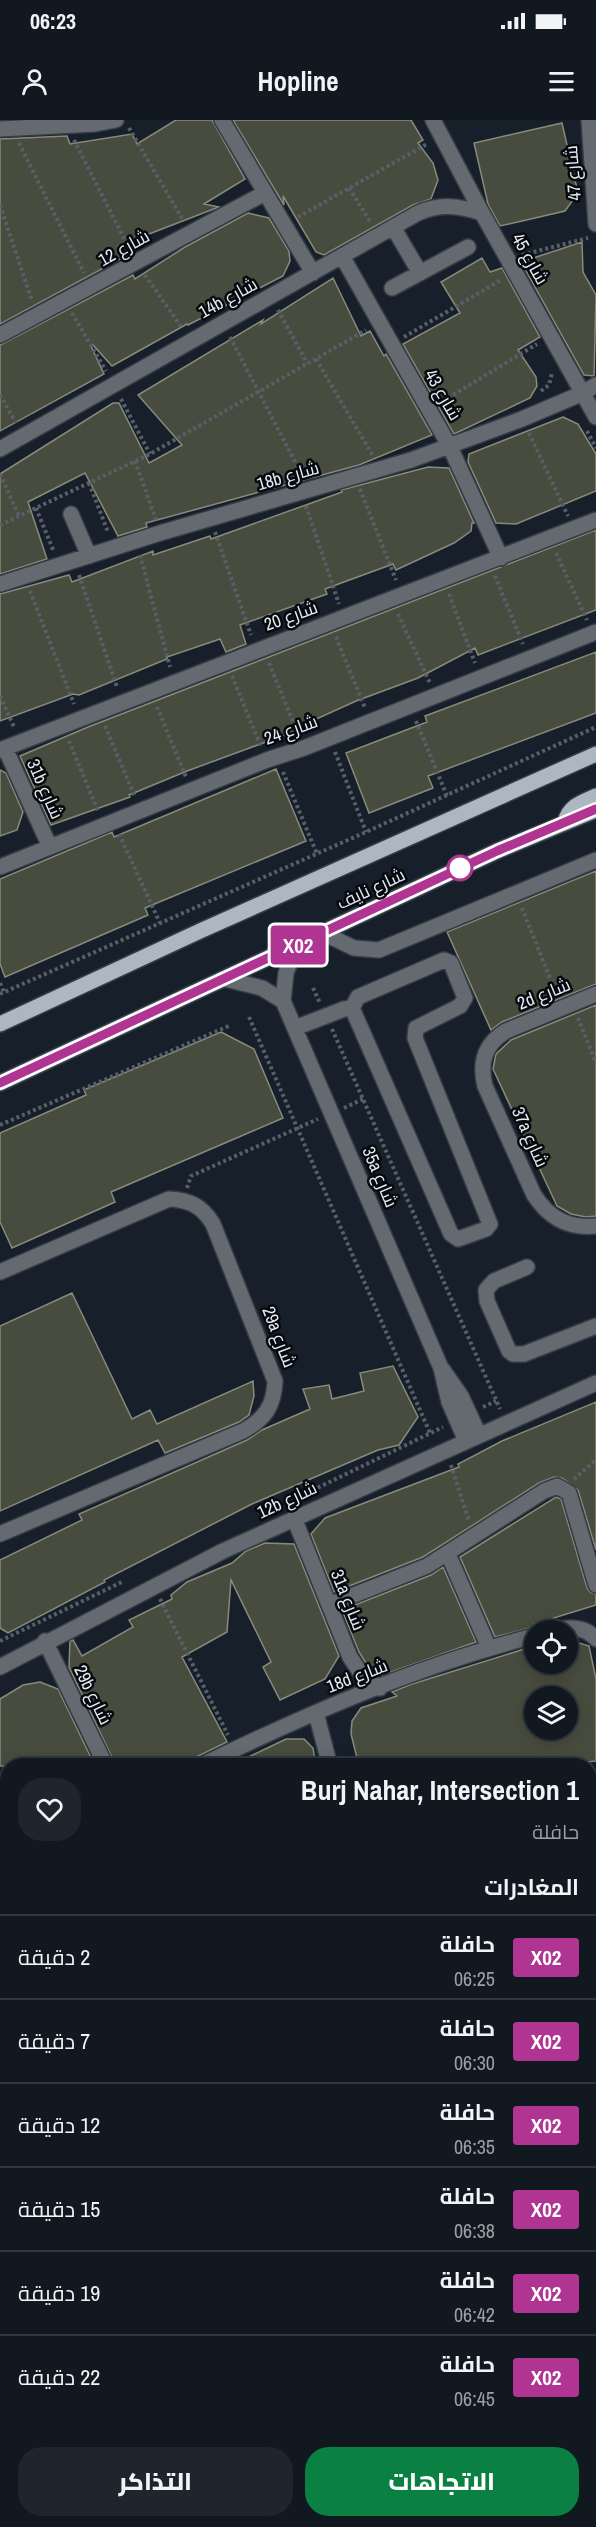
<!DOCTYPE html>
<html lang="ar">
<head>
<meta charset="utf-8">
<style>
	:root { --surface:#111820; --page:#1e252d; --text:#f1f3f6; --muted:#9ca0a5; --line:#30373e; --accent:#0b8043 }
	body { margin:0; font-family:"Archivo Narrow",Cairo,sans-serif; background:var(--page); color:var(--text); direction:rtl; height:100vh; display:flex; flex-direction:column; font-size:22px; white-space:nowrap }
	* { box-sizing:border-box; margin:0 }
	p { font-size:20px; color:var(--muted) }
	.icon { flex:none; width:33px; height:33px; fill:none; stroke:currentColor; stroke-width:2; stroke-linecap:round; stroke-linejoin:round }
	.map { position:relative; flex:1; overflow:hidden; direction:ltr }
	.sheet { position:absolute; left:0px; top:1638px; width:597px; height:770px; display:flex; flex-direction:column; background:var(--surface); border-radius:24px 24px 0 0; box-shadow:0 3px 15px #0003,0 0 0 2px var(--line); direction:rtl }
	.sheet>* { flex:none }
	.badge { padding:0 12px; border-radius:4px; font-size:21px; line-height:39px }
	.controls { position:absolute; left:524px; top:1500px; display:grid; gap:12px }
	.controls a { display:grid; place-items:center; width:54px; height:54px; border-radius:50%; background:var(--surface); box-shadow:0 3px 15px #0003,0 0 0 2px var(--line); font-size:30px }
	.map>.badge { position:absolute; translate:-50% -50%; box-shadow:0 0 0 3px #fff }
	h2 { padding:0 18px; font-size:22px; line-height:54px }
	.round { display:grid; place-items:center; flex:none; width:63px; height:63px; border-radius:24px; background:var(--page) }
	.overview { display:flex; align-items:center; justify-content:space-between; height:102px; padding:0 18px }
	h1 { font-size:28px; font-weight:800; line-height:45px }
	.button { display:flex; gap:12px; margin-top:auto; padding:12px 18px }
	.button a { flex:1; height:69px; border-radius:24px; background:var(--accent); color:#fff; font-size:24px; font-weight:800; line-height:69px; text-align:center }
	.button a+a { background:var(--page); color:var(--text) }
	ul { padding:0; list-style:none }
	li { display:flex; align-items:center; gap:18px; height:84px; padding:0 18px; border-top:2px solid var(--line) }
	li div { flex:1 }
	li b { display:block; font-size:22px }
	li em { font-style:normal }
	li .badge { min-width:66px; font-weight:700; text-align:center }
	.status { display:flex; justify-content:space-between; align-items:center; height:42px; padding:0 30px; background:var(--surface); direction:ltr }
	.status svg { height:16px; fill:currentColor }
	header { display:flex; justify-content:space-between; align-items:center; height:78px; padding:0 18px; background:var(--surface); font-size:27px; font-weight:800 }
	.map>svg:first-child { display:block }
</style>
</head>
<body>
<div class="status"><b>06:23</b><svg viewBox="0 0 49 12"><path d="M0 12V9h3v3zM5 12V6h3v6zM10 12V3h3v9zM15 12V0h3v12zM26 1h20v11H26zM47 4h2v5h-2z"/></svg></div>
<header><svg class="icon" aria-label="menu" viewBox="0 0 24 24"><path d="M4 6h16M4 12h16M4 18h16"/></svg>Hopline<svg class="icon" aria-label="person" viewBox="0 0 24 24"><circle cx="12" cy="8" r="4"/><path d="M4 21q1-7 8-7t8 7"/></svg></header>
<div class="map">
<svg width="596" height="2407" viewBox="0 0 596 2407">
	<rect width="100%" height="100%" fill="#17202a"/>
	<path fill="#484c3e" stroke="#878b7c" stroke-width="1.5" fill-rule="evenodd" d="M 176,0 L 212,0 L 245,59 L 204,84 L 219,87 L 118,126 L 124,137 L 0,204 L 0,19 L 67,16 L 70,24 L 132,14 L 137,24 Z
		M 233,0 L 411,0 L 423,20 L 418,23 L 433,43 L 438,60 L 431,79 L 413,85 L 324,135 L 316,132 L 283,76 L 284,85 Z
		M 562,3 L 578,73 L 565,91 L 500,106 L 488,84 L 474,23 Z
		M 248,93 L 269,98 L 289,131 L 290,141 L 283,156 L 188,205 L 187,204 L 112,246 L 93,225 L 91,226 L 104,254 L 0,311 L 0,225 L 133,155 L 135,159 L 185,127 Z
		M 582,122 L 583,152 L 596,175 L 594,256 L 584,255 L 521,142 Z
		M 482,138 L 490,152 L 502,148 L 540,217 L 518,230 L 536,257 L 537,266 L 530,278 L 454,314 L 403,224 L 460,193 L 441,162 Z
		M 333,158 L 361,216 L 370,211 L 384,236 L 386,234 L 432,315 L 359,345 L 146,403 L 147,407 L 118,416 L 85,353 L 28,382 L 47,439 L 0,454 L 0,354 L 113,283 L 119,283 L 149,343 L 182,325 L 138,275 L 263,200 L 261,204 Z
		M 563,297 L 578,304 L 596,334 L 596,371 L 516,404 L 496,403 L 468,342 L 469,334 Z
		M 428,347 L 449,348 L 474,403 L 472,403 L 471,411 L 454,423 L 396,450 L 393,444 L 325,469 L 327,474 L 240,505 L 246,524 L 226,532 L 220,519 L 167,537 L 167,539 L 79,575 L 73,574 L 0,601 L 0,474 L 69,455 L 72,462 L 153,431 L 153,435 L 210,416 L 211,419 L 342,372 L 341,370 Z
		M 596,410 L 596,490 L 478,535 L 475,528 L 418,558 L 356,581 L 292,610 L 293,612 L 187,651 L 129,675 L 130,677 L 51,705 L 20,636 L 88,607 Z
		M 596,532 L 596,593 L 428,656 L 433,668 L 369,693 L 346,633 L 427,602 L 425,596 Z
		M 276,649 L 306,721 L 145,788 L 148,795 L 5,857 L 0,844 L 0,759 L 112,712 L 114,717 Z
		M 0,650 L 6,653 L 23,692 L 17,710 L 0,716 Z
		M 596,751 L 596,864 L 502,902 L 491,910 L 447,812 Z
		M 596,885 L 596,1096 L 586,1097 L 571,1094 L 557,1086 L 493,949 L 496,934 L 511,920 Z
		M 221,912 L 254,929 L 283,998 L 111,1072 L 115,1082 L 12,1128 L 0,1102 L 0,1013 L 86,975 L 84,970 Z
		M 72,1173 L 132,1299 L 150,1290 L 157,1304 L 253,1261 L 254,1276 L 249,1295 L 239,1302 L 165,1333 L 158,1320 L 0,1391 L 0,1206 Z
		M 393,1246 L 418,1297 L 399,1325 L 378,1330 L 252,1384 L 104,1460 L 105,1462 L 8,1513 L 0,1508 L 0,1440 L 82,1400 L 79,1394 L 247,1320 L 262,1310 L 310,1289 L 303,1269 L 329,1265 L 332,1279 L 364,1271 L 360,1253 Z
		M 596,1282 L 596,1430 L 578,1370 L 562,1358 L 554,1357 L 539,1363 L 423,1437 L 334,1472 L 311,1414 L 325,1398 L 459,1347 L 458,1344 L 502,1321 Z
		M 556,1377 L 561,1379 L 587,1468 L 590,1472 L 596,1474 L 596,1485 L 534,1504 L 534,1507 L 495,1517 L 460,1437 Z
		M 265,1423 L 294,1424 L 339,1536 L 325,1559 L 280,1580 L 263,1547 L 271,1542 L 231,1460 L 227,1512 L 182,1537 L 227,1622 L 196,1637 L 190,1646 L 116,1646 L 69,1547 L 70,1521 L 73,1520 L 82,1536 L 133,1507 L 129,1500 L 172,1479 L 171,1475 L 187,1462 L 232,1443 L 246,1431 Z
		M 443,1447 L 476,1522 L 380,1556 L 369,1548 L 359,1532 L 342,1490 L 431,1455 Z
		M 576,1522 L 589,1526 L 596,1559 L 596,1641 L 550,1646 L 359,1646 L 351,1614 L 352,1601 L 361,1588 L 397,1576 L 392,1572 L 409,1565 L 534,1526 L 534,1544 L 567,1544 L 567,1524 ZM 534,1576 L 567,1576 L 567,1610 L 534,1610 Z
		M 40,1562 L 58,1569 L 95,1646 L 0,1646 L 0,1579 L 23,1565 Z
		M 286,1619 L 304,1619 L 313,1628 L 316,1646 L 224,1646 L 236,1639 L 238,1642 Z"/>
	<g fill="none" stroke-linecap="round" stroke-linejoin="round">
		<defs>
			<path id="minor" d="M 222,0 L 313,153
				M 433,0 L 482,93 L 596,297
				M 589,0 L 596,104
				M 0,9 L 95,4 L 116,0
				M 393,107 L 420,153
				M 342,136 L 450,327 L 501,438
				M 392,168 L 468,127
				M 0,215 L 265,73
				M 0,329 L 418,93 C 441,83 459,86 482,93
				M 71,394 L 89,436
				M 0,464 L 160,413 L 411,340 L 522,299 L 583,273 L 596,265
				M 5,628 L 50,727
				M 0,630 L 596,400
				M 0,747 L 267,640 L 304,628 L 596,512
				M 323,813 L 354,828 L 379,830 L 596,740
				M 296,826 L 286,853 L 283,881 L 441,1248 L 449,1282 L 466,1321
				M 225,859 L 262,868 L 283,881
				M 596,874 L 506,911 C 485,924 479,942 485,966 L 534,1075 C 549,1098 568,1109 596,1106
				M 295,908 L 344,889 L 352,888 L 451,1114 L 458,1119 L 486,1109 L 490,1104 L 415,918 L 416,908 L 460,886 L 465,878 L 451,843 L 444,840 L 358,877 L 352,888
				M 527,1147 L 494,1161 L 486,1170 L 487,1181 L 509,1231 L 513,1234 L 524,1234 L 596,1206
				M 0,1152 L 169,1079 C 190,1080 202,1086 213,1104 L 275,1261 C 274,1286 265,1299 243,1311 L 0,1414
				M 443,1250 L 461,1276 L 479,1315
				M 294,1398 L 350,1537 L 362,1555 L 380,1568
				M 448,1434 L 489,1528
				M 329,1485 L 427,1446 L 544,1371 L 557,1366 L 569,1373 L 596,1465
				M 554,1510 C 569,1507 585,1506 596,1519
				M 45,1521 L 106,1646
				M 0,1547 L 223,1431 L 596,1263
				M 316,1593 L 330,1646
				M 200,1646 C 307,1594 419,1545 534,1516
				M 0,1748 L 8,1744
				M 590,1885 L 596,1884
				M 0,1951 L 8,1975
				M 590,2062 L 596,2062
				M 0,2084 L 8,2083
				M 0,2241 L 8,2259
				M 0,2325 L 8,2323
				M 275,2400 L 276,2407
				M 441,2400 L 442,2407
				M 535,2400 L 536,2407"/>
			<path id="major" d="M 565,702 C 569,686 582,682 596,676
				M 0,904 L 200,811 L 596,634
				M 0,963 L 497,731 L 596,690"/>
		</defs>
		<use href="#minor" stroke="#343c46" stroke-width="18"/>
		<use href="#major" stroke="#343c46" stroke-width="18"/>
		<path stroke="#576069" stroke-width="4" stroke-dasharray="3 3" stroke-linecap="butt" d="M 129,8 L 183,100
			M 74,20 L 129,128
			M 19,23 L 84,153
			M 349,68 L 371,103
			M 0,85 L 32,181
			M 298,97 L 427,24
			M 522,135 L 588,118
			M 145,155 L 182,208
			M 278,190 L 307,243
			M 72,193 L 106,251
			M 230,217 L 303,357
			M 404,217 L 501,160
			M 316,239 L 373,336
			M 541,271 L 549,265 L 552,253
			M 0,275 L 16,303
			M 121,279 L 150,334
			M 443,281 L 537,224
			M 587,311 L 596,328
			M 529,313 L 568,396
			M 135,341 L 156,400
			M 0,354 L 19,396
			M 89,363 L 108,412
			M 360,369 L 396,460
			M 306,386 L 339,484
			M 36,388 L 54,432
			M 0,405 L 150,334 L 366,210
			M 215,412 L 251,515
			M 556,433 L 587,500
			M 140,435 L 170,547
			M 79,455 L 117,567
			M 495,456 L 523,524
			M 30,471 L 74,584
			M 449,474 L 475,543
			M 398,494 L 430,563
			M 336,517 L 365,588
			M 269,543 L 298,614
			M 232,556 L 261,627
			M 0,576 L 14,607
			M 157,587 L 186,657
			M 416,601 L 447,676
			M 105,606 L 135,677
			M 69,621 L 98,691
			M 335,632 L 366,712
			M 283,652 L 317,734
			M 119,714 L 160,803
			M 522,788 L 556,873
			M 0,863 L 4,872
			M 313,868 L 320,883
			M 0,874 L 366,712 L 596,607
			M 249,897 L 430,1313
			M 578,898 L 596,943
			M 332,909 L 500,1289
			M 344,988 L 363,979
			M 0,1005 L 231,905
			M 187,1068 L 191,1056 L 318,999
			M 483,1287 L 496,1281
			M 451,1345 L 469,1401
			M 574,1359 L 596,1340
			M 307,1373 L 443,1307
			M 160,1479 L 228,1615
			M 0,1521 L 124,1461
			M 590,1660 L 596,1659
			M 0,1666 L 8,1687
			M 0,2018 L 8,2015
			M 590,2319 L 596,2318
			M 128,2400 L 130,2407"/>
		<use href="#minor" stroke="#656a70" stroke-width="15"/>
		<use href="#major" stroke="#acb7c2" stroke-width="15"/>
	</g>
	<g fill="none" stroke-linecap="round" stroke-linejoin="round">
		<defs>
			<path id="line" d="M 0,963 L 497,731 L 596,689"/>
		</defs>
		<use href="#line" stroke="#fff" stroke-width="14"/>
		<use href="#line" stroke="#b03593" stroke-width="9"/>
	</g>
	<circle fill="#fff" stroke="#b03593" stroke-width="3" cx="460" cy="748" r="12"/>
	<g text-anchor="middle" stroke-width="5" stroke-linejoin="round" paint-order="stroke">
		<g font-size="18" fill="#e4ebf2" stroke="#060a0e">
			<text transform="translate(573 53) rotate(-94)" y="6">شارع 47</text>
			<text transform="translate(124 128) rotate(-29)" y="6">شارع 12</text>
			<text transform="translate(530 139) rotate(61)" y="6">شارع 45</text>
			<text transform="translate(228 178) rotate(-29)" y="6">14b شارع</text>
			<text transform="translate(443 275) rotate(60)" y="6">شارع 43</text>
			<text transform="translate(288 356) rotate(-16)" y="6">18b شارع</text>
			<text transform="translate(291 496) rotate(-20)" y="6">شارع 20</text>
			<text transform="translate(291 610) rotate(-20)" y="6">شارع 24</text>
			<text transform="translate(45 669) rotate(66)" y="6">31b شارع</text>
			<text transform="translate(371 769) rotate(-25)" y="6">شارع نايف</text>
			<text transform="translate(544 874) rotate(-22)" y="6">2d شارع</text>
			<text transform="translate(530 1017) rotate(66)" y="6">37a شارع</text>
			<text transform="translate(380 1057) rotate(67)" y="6">35a شارع</text>
			<text transform="translate(279 1217) rotate(69)" y="6">29a شارع</text>
			<text transform="translate(287 1380) rotate(-25)" y="6">12b شارع</text>
			<text transform="translate(348 1480) rotate(68)" y="6">31a شارع</text>
			<text transform="translate(357 1556) rotate(-21)" y="6">18d شارع</text>
			<text transform="translate(93 1575) rotate(64)" y="6">29b شارع</text>
		</g>
	</g>
</svg>
<div class="controls">
<a><svg class="icon" aria-label="locate" viewBox="0 0 24 24"><circle cx="12" cy="12" r="6"/><path d="M12 2v4M12 18v4M2 12h4M18 12h4"/></svg></a>
<a><svg class="icon" aria-label="layers" viewBox="0 0 24 24"><path d="M12 4l9 5-9 5-9-5zM3 14l9 5 9-5"/></svg></a>
</div>
<b class="badge" style="left:298px;top:825px;background:#b03593;color:#fff">X02</b>
<section class="sheet">
<div class="overview"><div><h1>Burj Nahar, Intersection 1</h1><p>حافلة</p></div><a class="round"><svg class="icon" aria-label="heart" viewBox="0 0 24 24"><path d="M12 20l-8-8c-3-5 5-10 8-4 3-6 11-1 8 4z"/></svg></a></div>
<h2>المغادرات</h2>
<ul>
<li><span class="badge" style="background:#b03593;color:#fff">X02</span><div><b>حافلة</b><p>06:25</p></div><em>2 دقيقة</em></li>
<li><span class="badge" style="background:#b03593;color:#fff">X02</span><div><b>حافلة</b><p>06:30</p></div><em>7 دقيقة</em></li>
<li><span class="badge" style="background:#b03593;color:#fff">X02</span><div><b>حافلة</b><p>06:35</p></div><em>12 دقيقة</em></li>
<li><span class="badge" style="background:#b03593;color:#fff">X02</span><div><b>حافلة</b><p>06:38</p></div><em>15 دقيقة</em></li>
<li><span class="badge" style="background:#b03593;color:#fff">X02</span><div><b>حافلة</b><p>06:42</p></div><em>19 دقيقة</em></li>
<li><span class="badge" style="background:#b03593;color:#fff">X02</span><div><b>حافلة</b><p>06:45</p></div><em>22 دقيقة</em></li>
</ul>
<div class="button"><a>الاتجاهات</a><a>التذاكر</a></div>
</section>
</div>
</body>
</html>
